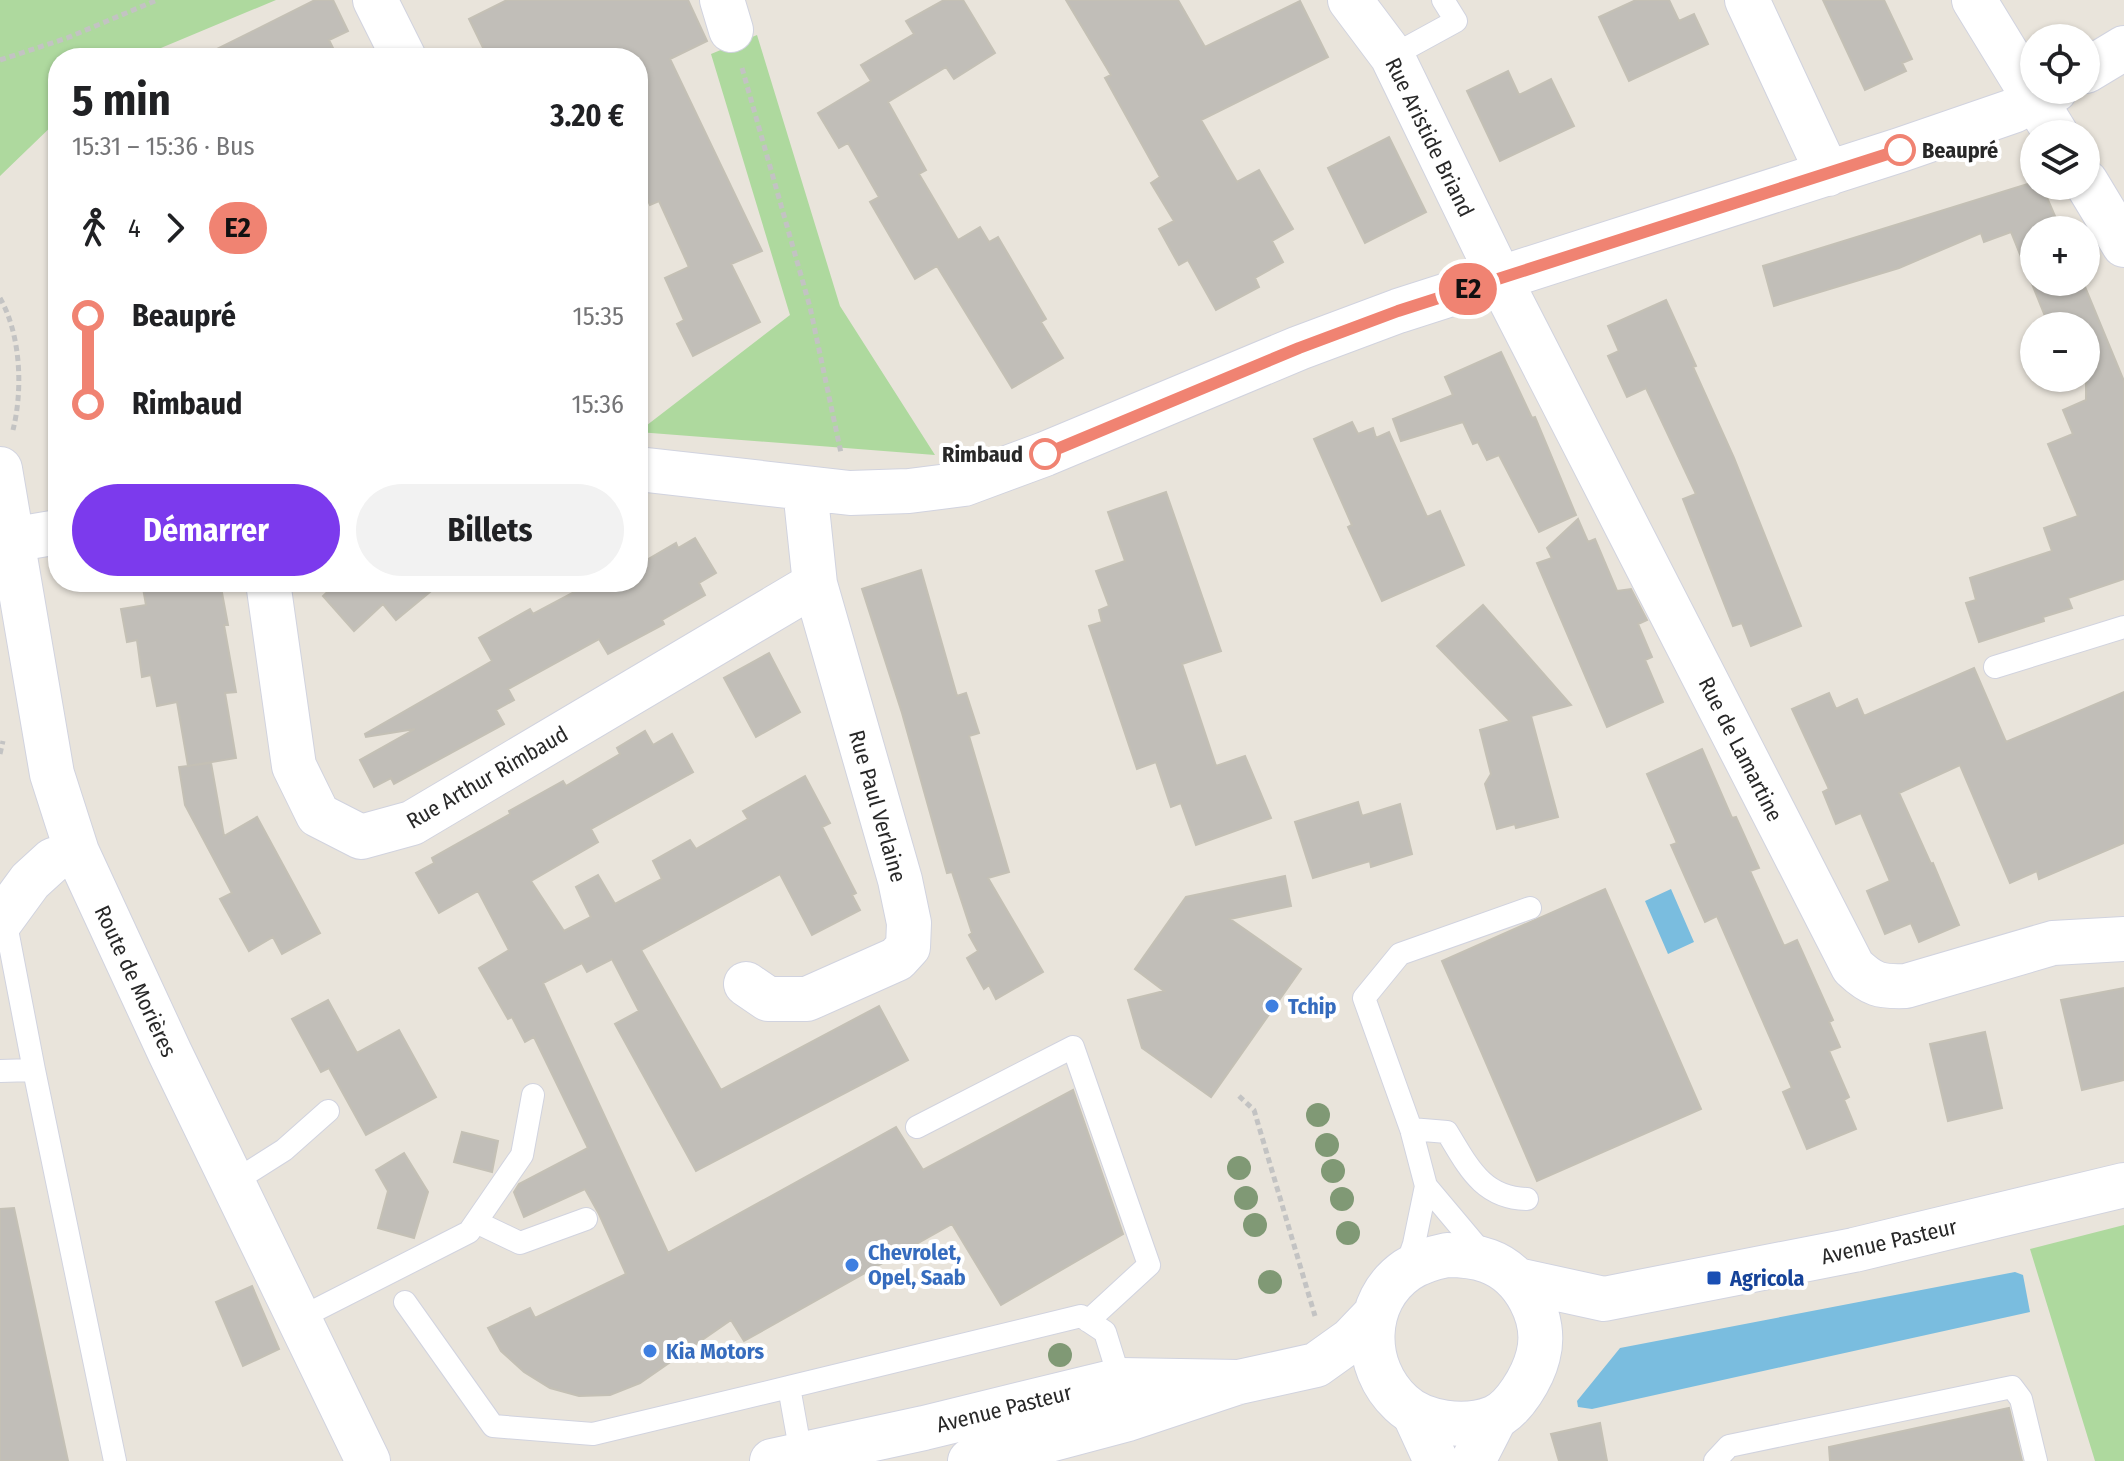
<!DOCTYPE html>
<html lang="fr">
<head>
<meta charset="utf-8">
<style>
	:root { --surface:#fff; --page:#f2f2f2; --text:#202124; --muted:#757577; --accent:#7c3aed }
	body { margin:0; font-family:"Fira Sans Condensed",sans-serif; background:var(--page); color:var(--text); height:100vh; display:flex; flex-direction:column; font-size:30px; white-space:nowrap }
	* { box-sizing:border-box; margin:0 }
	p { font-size:26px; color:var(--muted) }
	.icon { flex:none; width:44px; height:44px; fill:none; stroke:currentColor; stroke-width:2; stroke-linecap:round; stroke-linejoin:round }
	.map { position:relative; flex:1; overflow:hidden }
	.panel { position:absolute; left:48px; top:48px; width:600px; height:544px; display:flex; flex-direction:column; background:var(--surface); border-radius:32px; box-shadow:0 2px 6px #0004 }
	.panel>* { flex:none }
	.badge { padding:0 16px; border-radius:26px; font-size:28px; line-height:52px }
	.controls { position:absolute; left:2020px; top:24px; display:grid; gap:16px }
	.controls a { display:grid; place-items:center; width:80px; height:80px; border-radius:50%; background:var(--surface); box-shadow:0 2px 6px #0004; font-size:40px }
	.map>.badge { position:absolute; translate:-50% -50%; box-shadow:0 0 0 4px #fff }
	.legs { display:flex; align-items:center; gap:12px; height:88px; padding:0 24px; font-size:26px }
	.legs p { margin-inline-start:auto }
	.summary { display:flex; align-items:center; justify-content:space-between; height:136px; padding:0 24px }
	h1 { font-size:44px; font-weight:700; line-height:60px }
	.action { display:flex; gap:16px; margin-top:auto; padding:16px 24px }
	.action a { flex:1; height:92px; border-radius:48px; background:var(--accent); color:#fff; font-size:32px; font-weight:700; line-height:92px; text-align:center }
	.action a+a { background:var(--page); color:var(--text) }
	ul { padding:0 24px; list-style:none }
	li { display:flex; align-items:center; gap:28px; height:88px; font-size:30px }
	li i { display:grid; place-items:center; width:12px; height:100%; margin:0 10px; background:currentColor }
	li i::after { content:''; width:20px; height:20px; margin:-10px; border:6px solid; border-radius:50%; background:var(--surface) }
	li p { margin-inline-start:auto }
	li:first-child i { background:linear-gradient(#0000 50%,currentColor 0) }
	li:last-child i { background:linear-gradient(currentColor 50%,#0000 0) }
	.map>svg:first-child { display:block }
</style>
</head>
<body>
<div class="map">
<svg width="2124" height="1461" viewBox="0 0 2124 1461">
	<rect width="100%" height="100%" fill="#e9e4db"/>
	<path fill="#aed99e" d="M 0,0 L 276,0 L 137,58 L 58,58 L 58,120 L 0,176 Z
		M 757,35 L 840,306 L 935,455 L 638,432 L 790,315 L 711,54 Z
		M 2124,1225 L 2124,1461 L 2095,1461 L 2030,1249 Z"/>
	<path fill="#7abddf" d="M 1671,889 L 1694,942 L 1668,954 L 1645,901 Z
		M 2015,1272 L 2023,1275 L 2030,1312 L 1592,1409 L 1578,1407 L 1577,1401 L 1620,1348 Z"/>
	<path fill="#c1beb8" stroke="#c4c0b5" stroke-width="2" d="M 315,0 L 333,0 L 348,31 L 329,40 L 333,48 L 312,58 L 199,58 Z
		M 507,0 L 688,0 L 707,41 L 670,59 L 762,251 L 731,264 L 760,322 L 693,356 L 677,324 L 684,320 L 665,278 L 689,267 L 659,201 L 650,205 L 638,178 L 638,58 L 488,58 L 469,19 Z
		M 944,0 L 963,0 L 995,53 L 954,79 L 946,67 L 888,102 L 926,170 L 919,174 L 958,240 L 980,227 L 989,242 L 998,237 L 1046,319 L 1041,322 L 1063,358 L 1012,388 L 937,266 L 915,279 L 870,202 L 879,197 L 848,143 L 839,148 L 818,113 L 871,81 L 861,65 L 914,34 L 906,21 Z
		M 1066,0 L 1178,0 L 1205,47 L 1300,1 L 1328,57 L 1201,120 L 1237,182 L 1259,170 L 1293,229 L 1272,241 L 1283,262 L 1255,278 L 1259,287 L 1216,310 L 1188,260 L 1179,265 L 1159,229 L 1174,221 L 1151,183 L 1160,177 L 1105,78 L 1111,75 Z
		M 1636,0 L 1669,0 L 1679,21 L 1694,14 L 1708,44 L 1629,81 L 1599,17 Z
		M 1823,0 L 1884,0 L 1912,59 L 1902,63 L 1906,71 L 1865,90 Z
		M 1508,71 L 1519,95 L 1551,79 L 1574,126 L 1500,161 L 1467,91 Z
		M 1389,137 L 1426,212 L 1365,243 L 1328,168 Z
		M 2034,182 L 2034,186 L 2042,186 L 2061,230 L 2034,230 L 2034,282 L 2083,282 L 2124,381 L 2124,579 L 2068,598 L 2072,608 L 2043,617 L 2044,621 L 1979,642 L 1966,603 L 1976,600 L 1970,578 L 2052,551 L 2044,528 L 2078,516 L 2048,444 L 2073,434 L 2063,410 L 2086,400 L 2086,326 L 2049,326 L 2011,232 L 1984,242 L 1981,233 L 1899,268 L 1774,306 L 1763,266 Z
		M 1666,300 L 1696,366 L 1693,367 L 1734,458 L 1801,626 L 1751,646 L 1742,623 L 1733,626 L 1683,499 L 1696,494 L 1646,388 L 1627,397 L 1608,356 L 1619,351 L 1608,326 Z
		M 1501,352 L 1532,418 L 1535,417 L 1576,515 L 1539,532 L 1499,455 L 1487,460 L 1478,442 L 1473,444 L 1463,422 L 1401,441 L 1393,419 L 1453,395 L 1445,377 Z
		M 1352,422 L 1358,434 L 1373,428 L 1376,438 L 1389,432 L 1427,517 L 1440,511 L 1464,565 L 1382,601 L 1348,527 L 1352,525 L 1314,439 Z
		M 1166,492 L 1221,651 L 1182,664 L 1216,766 L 1245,756 L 1271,818 L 1196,845 L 1181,803 L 1171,807 L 1156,762 L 1137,769 L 1089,626 L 1102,622 L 1099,610 L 1109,606 L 1096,571 L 1125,561 L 1108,512 Z
		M 1578,519 L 1588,542 L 1595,539 L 1617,591 L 1631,589 L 1647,620 L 1638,624 L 1652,657 L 1645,660 L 1663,702 L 1607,727 L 1537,563 L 1552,558 L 1547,548 Z
		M 695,538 L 716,573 L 699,583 L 705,595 L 662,620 L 664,624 L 608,654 L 599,639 L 508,689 L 514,700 L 496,710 L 504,724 L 394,784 L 391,778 L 374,787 L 360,760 L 415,729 L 366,737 L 365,734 L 492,661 L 479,638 L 530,609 L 533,614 L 593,582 L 638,582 L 638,565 L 676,543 L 678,548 Z
		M 921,570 L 957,696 L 966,693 L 979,733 L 969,736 L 1009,872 L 988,878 L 1043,972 L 996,999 L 989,985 L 984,989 L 967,958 L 978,951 L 969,935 L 972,933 L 952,872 L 947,873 L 902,713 L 862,589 Z
		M 182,582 L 220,582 L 228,625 L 224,625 L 236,692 L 225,693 L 236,758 L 188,766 L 177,702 L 157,706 L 151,675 L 142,677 L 137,640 L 127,642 L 121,609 L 146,605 L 143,588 Z
		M 338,582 L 442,582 L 396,620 L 383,604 L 354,631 L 323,596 Z
		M 1483,605 L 1571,705 L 1531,716 L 1558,817 L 1516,828 L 1515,824 L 1497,829 L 1485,784 L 1491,774 L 1480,730 L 1510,721 L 1437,646 Z
		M 769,653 L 800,712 L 756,737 L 724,678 Z
		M 1974,668 L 2006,742 L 2124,692 L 2124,843 L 2039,879 L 2037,871 L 2010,883 L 1960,765 L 1899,793 L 1931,864 L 1933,863 L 1959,925 L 1919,942 L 1911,923 L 1885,934 L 1867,891 L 1890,881 L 1861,813 L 1836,824 L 1823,792 L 1829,789 L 1792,709 L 1829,693 L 1836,709 L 1857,699 L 1864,716 Z
		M 645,731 L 653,745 L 672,734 L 693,772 L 591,829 L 598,842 L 531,881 L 564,931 L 591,917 L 576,887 L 598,875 L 615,904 L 662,879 L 653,861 L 690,840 L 696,849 L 748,819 L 743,811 L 805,776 L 830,823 L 822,827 L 856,893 L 852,895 L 860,910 L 812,935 L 780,874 L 641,950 L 721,1090 L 879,1006 L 908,1060 L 696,1171 L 615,1024 L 639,1011 L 612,959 L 587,972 L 582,963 L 543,983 L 668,1253 L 896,1127 L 923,1170 L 1073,1090 L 1123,1234 L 1001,1305 L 952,1224 L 744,1341 L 731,1320 L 640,1383 L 610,1395 L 579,1396 L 550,1388 L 524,1372 L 501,1351 L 488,1328 L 530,1308 L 535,1318 L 626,1274 L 599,1214 L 585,1189 L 524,1217 L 514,1192 L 519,1184 L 588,1148 L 534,1037 L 525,1042 L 512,1017 L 508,1019 L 479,968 L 509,950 L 478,891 L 439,913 L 416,873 L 434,863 L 432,858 L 510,814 L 509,811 L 563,781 L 566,786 L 620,754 L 617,748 Z
		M 1702,749 L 1732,818 L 1736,817 L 1759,868 L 1750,871 L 1784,946 L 1797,940 L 1833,1020 L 1829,1022 L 1840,1047 L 1829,1051 L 1849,1097 L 1844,1100 L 1856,1129 L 1807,1149 L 1783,1092 L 1792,1088 L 1717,916 L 1705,922 L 1671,845 L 1677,843 L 1647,774 Z
		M 211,763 L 224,836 L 257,817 L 320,933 L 282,954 L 273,937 L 249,951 L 220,899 L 232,893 L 185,805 L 179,767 Z
		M 1358,802 L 1362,816 L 1400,804 L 1412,854 L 1371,867 L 1370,861 L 1313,878 L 1295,822 Z
		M 1285,876 L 1291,906 L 1230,919 L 1301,969 L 1211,1097 L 1142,1048 L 1128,1000 L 1164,991 L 1135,969 L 1186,897 Z
		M 1605,889 L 1701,1109 L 1537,1181 L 1442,961 Z
		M 2124,988 L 2124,1080 L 2082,1090 L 2061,1000 Z
		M 328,1000 L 357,1053 L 399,1030 L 436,1097 L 366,1135 L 329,1068 L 321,1072 L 292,1019 Z
		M 1985,1032 L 2002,1108 L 1948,1121 L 1930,1044 Z
		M 462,1132 L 498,1141 L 492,1172 L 454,1162 Z
		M 404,1153 L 428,1192 L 414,1238 L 378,1228 L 388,1191 L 376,1170 Z
		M 14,1208 L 68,1461 L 0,1461 L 0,1209 Z
		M 252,1286 L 279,1349 L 243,1366 L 216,1302 Z
		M 2009,1408 L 2022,1461 L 1830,1461 L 1829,1447 Z
		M 1600,1423 L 1607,1461 L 1559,1461 L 1551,1434 Z"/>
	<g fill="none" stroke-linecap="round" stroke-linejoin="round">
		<defs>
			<path id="service" d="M 1392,56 L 1456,21 L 1443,0
				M 1995,667 L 2124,627
				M 34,1070 L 115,1461
				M 0,1071 L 34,1070 L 4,914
				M 917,1127 L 1073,1047 L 1149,1265 L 1088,1321
				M 1411,1129 L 1447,1132 C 1468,1166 1482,1198 1527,1199
				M 232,1183 L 284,1150 L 328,1111
				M 1426,1186 L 1484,1255
				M 476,1222 L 520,1243 L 586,1219
				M 1405,1270 L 1414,1244 L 1426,1186 L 1411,1129 L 1364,998 L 1400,954 L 1530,908
				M 405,1302 L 493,1426 L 593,1434 L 789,1387
				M 298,1319 L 469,1232 L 522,1155 L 533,1095
				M 801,1454 L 789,1387 L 1081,1316 L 1105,1332 L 1120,1380
				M 1715,1461 L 1729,1446 L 2012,1387 L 2021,1399 L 2036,1461"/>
			<path id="minor" d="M 375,0 L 404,58
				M 722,0 L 731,30
				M 1350,0 L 1392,56 L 1510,299 L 1853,967 C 1872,985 1880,987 1906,986 L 2053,943 L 2124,939
				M 1747,0 L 1828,174
				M 2086,71 L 2124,48
				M 638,469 L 850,493 L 909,491 L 964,484 L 1045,454 L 1299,348 L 1398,311 L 1900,150 L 2013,111 L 2055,90
				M 11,540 L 58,532
				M 268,582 L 294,766 L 318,815 L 361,837 L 412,823 L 815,584
				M 746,984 L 768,999 L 807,999 L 897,959 L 908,947 L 909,923 L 900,880 L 815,584 L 805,489
				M 1414,1413 L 1436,1461
				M 1473,1461 L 1495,1418"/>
			<path id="tertiary" d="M 1974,0 L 2056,134
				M 2086,182 L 2124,245"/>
			<path id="secondary" d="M 0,469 L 52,774 L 77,852 L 170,1053 L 368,1461
				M 0,922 L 30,881 L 53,860 L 77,852
				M 1447,1255 C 1461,1255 1475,1256 1488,1261 C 1524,1274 1548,1319 1538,1356 C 1533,1376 1514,1410 1493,1418 C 1465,1429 1423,1424 1401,1403 C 1362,1367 1362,1301 1407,1270 C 1419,1262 1432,1258 1447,1255 Z
				M 1517,1280 L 1604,1299 L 1854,1250 L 2124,1185
				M 772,1461 L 924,1428 L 1120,1380 L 1239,1382
				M 970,1461 L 1128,1419 L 1239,1382 L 1316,1365 L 1351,1340 L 1373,1317"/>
		</defs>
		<use href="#service" stroke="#d1d3df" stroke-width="24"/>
		<use href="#minor" stroke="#d1d3df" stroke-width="46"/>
		<use href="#tertiary" stroke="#d1d3df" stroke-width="46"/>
		<use href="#secondary" stroke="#d1d3df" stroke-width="46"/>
		<path stroke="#c3c3c3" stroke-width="5" stroke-dasharray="6 4" stroke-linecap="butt" d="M 0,60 L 67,38 L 157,0
			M 742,68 L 810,307 L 841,453
			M 0,298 C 21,335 23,390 13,430
			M 0,754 L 3,741
			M 1239,1096 L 1254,1110 L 1315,1316"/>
		<use href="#service" stroke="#fff" stroke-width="22"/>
		<use href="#minor" stroke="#fff" stroke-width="44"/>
		<use href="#tertiary" stroke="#fff" stroke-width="44"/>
		<use href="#secondary" stroke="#fff" stroke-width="44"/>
	</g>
	<g fill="#809975">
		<circle cx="1318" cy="1115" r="12"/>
		<circle cx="1327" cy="1145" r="12"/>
		<circle cx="1239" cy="1168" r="12"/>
		<circle cx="1333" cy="1171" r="12"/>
		<circle cx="1246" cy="1198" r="12"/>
		<circle cx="1342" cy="1199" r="12"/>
		<circle cx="1255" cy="1225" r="12"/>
		<circle cx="1348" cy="1233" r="12"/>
		<circle cx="1270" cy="1282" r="12"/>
		<circle cx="1060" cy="1355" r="12"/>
	</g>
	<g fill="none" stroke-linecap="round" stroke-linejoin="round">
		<defs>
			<path id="line-1" d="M 1045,454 L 1299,348 L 1398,311 L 1900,150"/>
		</defs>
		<use href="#line-1" stroke="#fff" stroke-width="18"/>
		<use href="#line-1" stroke="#f08372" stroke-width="12"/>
	</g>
	<g fill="#fff" stroke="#f08372" stroke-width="4">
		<circle cx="1900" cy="150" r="14"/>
		<circle cx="1045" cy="454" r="14"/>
	</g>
	<g fill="#3f7fe0" stroke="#fff" stroke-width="3">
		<circle cx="1272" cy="1006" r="8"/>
		<circle cx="852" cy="1265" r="8"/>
		<circle cx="650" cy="1351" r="8"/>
	</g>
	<rect fill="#1a4fb4" stroke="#fff" stroke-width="3" x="1706" y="1270" width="16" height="16" rx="4"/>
	<g text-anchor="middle" stroke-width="8" stroke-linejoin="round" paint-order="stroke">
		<g font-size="22" fill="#282828" stroke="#fff">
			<text transform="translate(1430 137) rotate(64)" y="8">Rue Aristide Briand</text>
			<text transform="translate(1741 749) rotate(63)" y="8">Rue de Lamartine</text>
			<text transform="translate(487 777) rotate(-30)" y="8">Rue Arthur Rimbaud</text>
			<text transform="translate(878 806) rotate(74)" y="8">Rue Paul Verlaine</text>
			<text transform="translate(136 981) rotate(65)" y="8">Route de Morières</text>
			<text transform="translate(1889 1241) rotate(-13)" y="8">Avenue Pasteur</text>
			<text transform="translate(1004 1408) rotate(-14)" y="8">Avenue Pasteur</text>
		</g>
		<g font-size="22" font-weight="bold" fill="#282828" stroke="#fff" text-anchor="start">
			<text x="1922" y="158">Beaupré</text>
			<text x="1023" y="462" text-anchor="end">Rimbaud</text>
		</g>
		<g font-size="22" font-weight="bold" fill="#366cbe" stroke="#fff" text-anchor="start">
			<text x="1288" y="1014">Tchip</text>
			<text x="868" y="1260">Chevrolet,<tspan x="868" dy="25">Opel, Saab</tspan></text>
			<text x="666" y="1359">Kia Motors</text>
		</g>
		<g font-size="22" font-weight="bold" fill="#164399" stroke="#fff" text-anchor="start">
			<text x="1730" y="1286">Agricola</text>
		</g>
	</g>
</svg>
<div class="controls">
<a><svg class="icon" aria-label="locate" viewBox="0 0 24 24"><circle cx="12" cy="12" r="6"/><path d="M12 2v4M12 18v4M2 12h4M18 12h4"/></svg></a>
<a><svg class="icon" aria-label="layers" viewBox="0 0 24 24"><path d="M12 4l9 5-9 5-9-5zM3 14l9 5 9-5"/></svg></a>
<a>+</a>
<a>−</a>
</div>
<b class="badge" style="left:1468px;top:289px;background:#f08372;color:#111">E2</b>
<section class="panel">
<div class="summary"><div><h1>5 min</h1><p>15:31 – 15:36 · Bus</p></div><b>3.20 €</b></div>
<div class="legs"><svg class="icon" aria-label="walk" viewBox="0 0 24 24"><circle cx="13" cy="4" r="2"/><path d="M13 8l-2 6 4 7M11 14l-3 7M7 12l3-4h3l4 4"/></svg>4<svg class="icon" aria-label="forward" viewBox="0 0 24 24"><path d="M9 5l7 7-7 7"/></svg><b class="badge" style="background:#f08372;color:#111">E2</b></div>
<ul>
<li><i style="color:#f08372"></i><b>Beaupré</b><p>15:35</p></li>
<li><i style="color:#f08372"></i><b>Rimbaud</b><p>15:36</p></li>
</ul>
<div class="action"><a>Démarrer</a><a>Billets</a></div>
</section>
</div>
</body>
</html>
